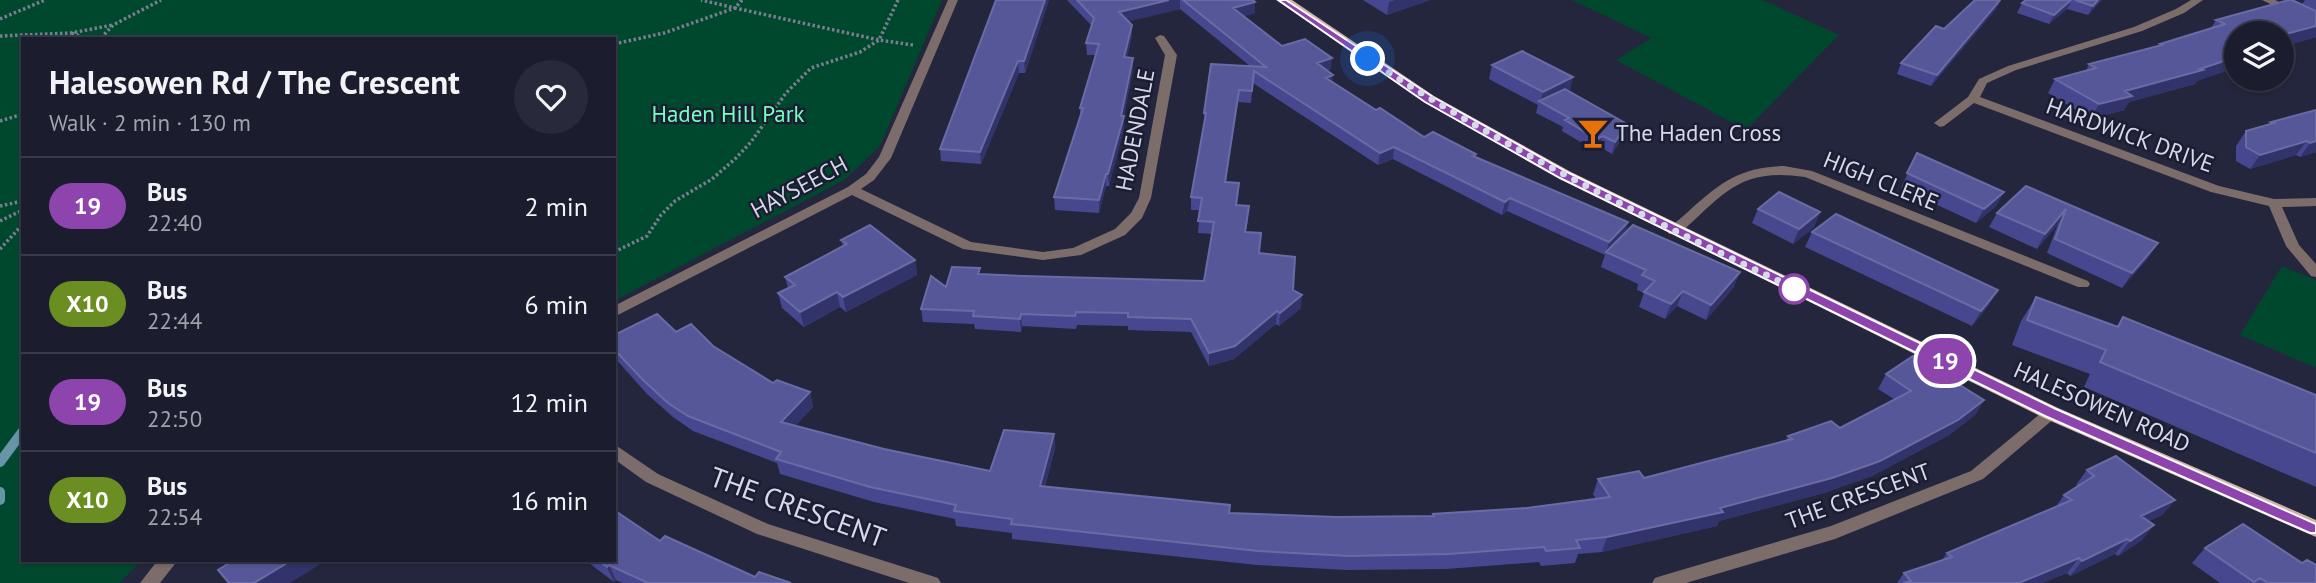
<!DOCTYPE html>
<html lang="en">
<head>
<meta charset="utf-8">
<style>
	:root { --surface:#1b1c2e; --page:#28293a; --text:#f1f3f6; --muted:#a0a1aa; --line:#393a4a }
	body { margin:0; font-family:"PT Sans",sans-serif; background:var(--page); color:var(--text); height:100vh; display:flex; flex-direction:column; font-size:26px; white-space:nowrap }
	* { box-sizing:border-box; margin:0 }
	p { font-size:23px; color:var(--muted) }
	.icon { flex:none; width:38px; height:38px; fill:none; stroke:currentColor; stroke-width:2; stroke-linecap:round; stroke-linejoin:round }
	.map { position:relative; flex:1; overflow:hidden }
	.side { position:absolute; left:21px; top:37px; width:595px; height:525px; display:flex; flex-direction:column; background:var(--surface); border-radius:0px; box-shadow:0 2px 5px #0004,0 0 0 2px var(--line) }
	.side>* { flex:none }
	.badge { padding:0 14px; border-radius:23px; font-size:24px; line-height:46px }
	.controls { position:absolute; left:2224px; top:21px; display:grid; gap:14px }
	.controls a { display:grid; place-items:center; width:70px; height:70px; border-radius:50%; background:var(--surface); box-shadow:0 2px 5px #0004,0 0 0 2px var(--line); font-size:35px }
	.you { position:absolute; width:35px; height:35px; margin:-18px; border:5px solid #fff; border-radius:50%; background:#1a73e8; box-shadow:0 0 0 10px #1a73e833 }
	.map>.badge { position:absolute; translate:-50% -50%; box-shadow:0 0 0 4px #fff }
	.round { display:grid; place-items:center; flex:none; width:74px; height:74px; border-radius:37px; background:var(--page) }
	.headline { display:flex; align-items:center; justify-content:space-between; height:119px; padding:0 28px }
	h1 { font-size:33px; font-weight:700; line-height:52px }
	ul { padding:0; list-style:none }
	li { display:flex; align-items:center; gap:21px; height:98px; padding:0 28px; border-top:2px solid var(--line) }
	li div { flex:1 }
	li b { display:block; font-size:26px }
	li em { font-style:normal }
	li .badge { min-width:77px; font-weight:700; text-align:center }
	.map>svg:first-child { display:block }
</style>
</head>
<body>
<div class="map">
<svg width="2316" height="583" viewBox="0 0 2316 583">
	<rect width="100%" height="100%" fill="#24263d"/>
	<path fill="#00482d" d="M 0,0 L 942,0 L 880,146 L 844,180 L 614,301 L 614,38 L 23,38 L 23,560 L 142,560 L 119,583 L 0,583 Z
		M 1572,0 L 1763,0 L 1839,35 L 1746,130 L 1616,60 L 1652,38 Z
		M 2282,266 L 2316,280 L 2316,368 L 2240,335 Z"/>
	<g fill="none" stroke-linecap="round" stroke-linejoin="round">
		<path stroke="#6595a6" stroke-width="10" d="M 0,462 L 23,431
			M 0,492 L 0,500"/>
		<path stroke="#7b7d91" stroke-width="3.5" stroke-dasharray="2.5 2.5" stroke-linecap="butt" d="M 742,0 L 735,8 L 879,40 L 898,0
			M 0,19 L 45,0
			M 72,33 L 84,38
			M 0,36 L 71,33 L 113,25
			M 101,38 L 113,25 L 161,0
			M 614,44 L 664,33 L 735,8 L 701,0
			M 0,121 L 23,114
			M 0,206 L 23,201
			M 0,221 L 23,210
			M 0,249 L 23,224
			M 614,252 L 647,236 L 661,215 L 675,201 L 712,179 L 735,159 L 751,142 L 786,93 L 811,68 L 860,52 L 879,40 L 913,45"/>
		<path fill="#7c6d6a" fill-rule="evenodd" d="M 948,0 L 958,0 L 891,158 L 874,180 L 861,189 L 971,242 L 1043,252 L 1073,248 L 1115,229 L 1131,213 L 1139,198 L 1165,55 L 1155,38 L 1160,35 L 1164,36 L 1177,55 L 1151,198 L 1142,218 L 1125,235 L 1081,255 L 1043,260 L 963,249 L 852,195 L 614,317 L 614,306 L 848,187 L 866,174 L 879,157 Z
			M 2191,0 L 2203,0 L 2184,13 L 2142,31 L 2016,70 L 1987,83 L 1980,97 L 2219,186 L 2274,199 L 2316,198 L 2316,206 L 2282,207 L 2299,245 L 2316,264 L 2316,277 L 2311,276 L 2286,246 L 2269,206 L 2211,192 L 1974,103 L 1944,126 L 1940,127 L 1934,123 L 1968,97 L 1979,79 L 2008,66 L 2134,27 L 2176,9 Z
			M 2262,0 L 2275,0 L 2316,19 L 2316,26 Z
			M 1784,166 L 1812,171 L 2088,281 L 2090,284 L 2088,287 L 2078,287 L 1805,177 C 1739,167 1724,194 1679,234 L 1669,234 L 1667,231 C 1674,223 1684,216 1692,208 C 1722,181 1742,167 1784,166 Z
			M 2051,407 L 2056,409 L 2059,413 L 2056,417 L 1983,479 L 1835,539 L 1686,583 L 1652,583 L 1655,578 L 1661,576 L 1831,526 L 1971,471 L 2046,409 Z
			M 614,444 L 658,474 L 768,524 L 932,576 L 938,578 L 941,583 L 909,583 L 757,534 L 646,482 L 614,459 Z
			M 158,560 L 178,560 L 160,583 L 140,583 Z"/>
		<path fill="#d0b2ab" fill-rule="evenodd" d="M 1277,0 L 1292,0 L 1434,96 L 1571,172 L 2058,408 L 2316,520 L 2316,537 L 2044,418 L 1559,178 L 1424,102 Z"/>
	</g>
	<path fill="#47478f" d="M 1049,0 L 1025,73 L 1019,73 L 981,164 L 941,161 L 940,149 Z
		M 1067,0 L 1253,0 L 1255,13 L 1244,16 L 1282,46 L 1331,69 L 1327,71 L 1333,82 L 1376,110 L 1424,137 L 1476,154 L 1475,157 L 1628,222 L 1625,233 L 1734,287 L 1706,320 L 1677,306 L 1665,319 L 1639,307 L 1644,293 L 1637,290 L 1638,284 L 1601,267 L 1605,255 L 1507,211 L 1502,215 L 1393,159 L 1378,165 L 1253,83 L 1251,103 L 1238,102 L 1226,182 L 1238,196 L 1237,205 L 1248,219 L 1246,232 L 1259,254 L 1293,290 L 1301,308 L 1279,326 L 1276,324 L 1234,359 L 1209,366 L 1191,332 L 1128,330 L 1128,326 L 1077,325 L 1076,329 L 1022,326 L 1021,332 L 975,329 L 974,324 L 923,322 L 921,309 L 946,287 L 980,274 L 1024,276 L 1204,281 L 1212,234 L 1198,233 L 1200,210 L 1191,210 L 1191,197 L 1204,125 L 1204,113 L 1250,66 L 1180,9 L 1129,21 L 1132,25 L 1132,36 L 1127,57 L 1133,69 L 1124,116 L 1124,128 L 1109,186 L 1106,186 L 1099,213 L 1055,210 L 1054,197 L 1080,116 L 1080,108 L 1096,55 L 1087,55 L 1086,43 L 1092,26 Z
		M 1363,0 L 1430,0 L 1387,15 Z
		M 2001,0 L 1996,9 L 1931,86 L 1897,74 L 1901,63 L 1944,29 Z
		M 2026,0 L 2102,0 L 2088,15 L 2067,9 L 2049,24 L 2017,13 L 2022,3 Z
		M 2305,0 L 2316,0 L 2316,37 L 2282,47 L 2282,33 L 2197,81 L 2195,84 L 2129,102 L 2124,110 L 2091,119 L 2048,93 L 2055,79 L 2086,71 L 2089,64 L 2158,46 L 2160,44 L 2211,28 L 2216,20 L 2302,4 Z
		M 1492,65 L 1569,91 L 1627,124 L 1624,135 L 1612,154 L 1600,147 L 1594,150 L 1562,131 L 1563,127 L 1536,113 L 1538,105 L 1489,79 Z
		M 2316,110 L 2316,152 L 2300,157 L 2296,155 L 2250,169 L 2236,161 L 2236,146 L 2246,131 L 2269,125 L 2271,122 Z
		M 1917,153 L 2004,192 L 1996,206 L 1976,223 L 1901,188 Z
		M 2026,186 L 2149,257 L 2122,288 L 2047,253 L 2058,224 L 2037,249 L 1989,227 L 1997,213 Z
		M 1758,209 L 1820,212 L 1814,227 L 1793,244 L 1752,223 Z
		M 1812,232 L 1989,305 L 1972,326 L 1805,247 Z
		M 841,240 L 915,260 L 917,275 L 846,312 L 840,307 L 804,327 L 782,308 L 778,293 L 788,288 L 785,277 L 843,247 Z
		M 2036,297 L 2117,326 L 2123,317 L 2316,395 L 2316,487 L 2084,387 L 2090,374 L 2012,345 L 2021,321 Z
		M 676,332 L 713,346 L 773,383 L 810,392 L 813,407 L 795,426 L 884,449 L 990,471 L 1054,434 L 1055,449 L 1045,486 L 1230,513 L 1336,517 L 1433,516 L 1433,514 L 1527,508 L 1596,499 L 1593,494 L 1598,479 L 1644,478 L 1786,441 L 1788,436 L 1840,428 L 1894,399 L 1878,389 L 1886,374 L 1984,400 L 1975,415 L 1949,435 L 1872,476 L 1824,493 L 1719,521 L 1717,526 L 1602,552 L 1578,554 L 1575,563 L 1541,566 L 1539,562 L 1446,569 L 1346,570 L 1257,565 L 1012,539 L 1012,533 L 956,526 L 955,519 L 874,502 L 780,474 L 777,463 L 693,431 L 673,417 L 647,394 L 614,357 L 614,335 Z
		M 2087,470 L 2175,500 L 2162,515 L 2149,521 L 2154,525 L 2142,540 L 2118,556 L 2115,554 L 2070,576 L 2067,573 L 2042,583 L 1897,583 L 1904,573 L 1942,560 L 1947,553 L 2055,508 L 2064,495 L 2077,486 L 2076,485 Z
		M 660,541 L 755,577 L 791,583 L 623,583 L 616,580 L 614,582 L 585,560 L 614,560 Z
		M 2205,548 L 2302,563 L 2316,583 L 2220,583 L 2192,563 Z"/>
	<path fill="#32336a" d="M 1045,0 L 1049,0 L 1025,73 L 1024,61 Z
		M 1169,0 L 1180,0 L 1180,9 L 1119,24 L 1119,12 Z
		M 1395,0 L 1430,0 L 1387,15 L 1389,2 Z
		M 2001,0 L 1996,9 L 1931,86 L 1937,75 Z
		M 2072,0 L 2067,9 L 2049,24 L 2054,15 Z
		M 2098,0 L 2102,0 L 2088,15 L 2093,6 Z
		M 1255,2 L 1255,13 L 1233,19 L 1233,8 Z
		M 1132,25 L 1132,36 L 1124,69 L 1124,57 Z
		M 2316,26 L 2316,37 L 2282,47 L 2282,35 Z
		M 2236,57 L 2236,68 L 2197,81 L 2195,84 L 2129,102 L 2124,110 L 2091,119 L 2099,104 L 2125,91 Z
		M 1133,58 L 1133,69 L 1122,125 L 1124,116 L 1124,128 L 1109,186 L 1108,174 Z
		M 1332,58 L 1331,69 L 1315,75 L 1317,63 Z
		M 1018,61 L 1019,73 L 981,164 L 980,152 Z
		M 1333,75 L 1332,87 L 1326,78 Z
		M 1573,77 L 1570,91 L 1540,102 L 1543,92 Z
		M 1239,90 L 1238,102 L 1224,195 L 1225,182 Z
		M 1627,124 L 1624,135 L 1612,154 L 1615,142 Z
		M 1603,136 L 1600,147 L 1594,150 L 1597,139 Z
		M 2307,141 L 2296,155 L 2250,169 L 2260,155 Z
		M 2316,141 L 2316,152 L 2300,157 L 2310,143 Z
		M 1394,147 L 1393,159 L 1378,165 L 1380,153 Z
		M 1106,174 L 1106,186 L 1099,213 L 1099,200 Z
		M 2004,192 L 1996,206 L 1976,223 L 1984,209 Z
		M 1510,198 L 1507,211 L 1502,215 L 1505,202 Z
		M 2066,209 L 2058,224 L 2037,249 L 2045,234 Z
		M 1820,212 L 1814,227 L 1793,244 L 1799,229 Z
		M 1628,222 L 1625,235 L 1606,252 L 1609,242 Z
		M 2158,243 L 2149,257 L 2122,288 L 2132,273 Z
		M 915,260 L 917,275 L 846,312 L 843,297 Z
		M 1740,272 L 1734,287 L 1706,320 L 1711,305 Z
		M 1998,290 L 1989,305 L 1972,326 L 1981,311 Z
		M 1683,291 L 1677,306 L 1665,319 L 1671,304 Z
		M 837,292 L 840,307 L 804,327 L 800,312 Z
		M 1302,295 L 1301,308 L 1279,326 L 1280,313 Z
		M 1277,311 L 1276,324 L 1234,359 L 1209,366 L 1209,353 Z
		M 1021,314 L 1022,326 L 1021,332 L 1020,319 Z
		M 810,392 L 813,407 L 785,437 L 781,422 Z
		M 1984,400 L 1975,415 L 1949,435 L 1872,476 L 1824,493 L 1719,521 L 1717,526 L 1602,552 L 1607,537 L 1720,508 Z
		M 1054,434 L 1055,449 L 1041,500 L 1040,486 Z
		M 2175,500 L 2162,515 L 2129,531 L 2141,516 Z
		M 2154,525 L 2142,540 L 2118,556 L 2130,541 Z
		M 2127,539 L 2115,554 L 2070,576 L 2082,561 Z
		M 2079,558 L 2067,573 L 2042,583 L 2019,583 Z
		M 292,560 L 327,560 L 290,583 L 254,583 Z
		M 609,565 L 616,580 L 614,582 L 607,567 Z"/>
	<path fill="#565798" stroke="#6a6ba5" stroke-width="2" d="M 996,0 L 1045,0 L 1024,61 L 1018,61 L 980,152 L 940,149 Z
		M 1077,0 L 1169,0 L 1119,12 L 1132,25 L 1124,57 L 1133,58 L 1121,116 L 1124,116 L 1108,174 L 1106,174 L 1099,200 L 1054,197 L 1083,108 L 1080,108 L 1099,44 L 1086,43 L 1094,18 Z
		M 1183,0 L 1253,0 L 1255,2 L 1233,8 L 1282,46 L 1305,39 L 1332,58 L 1317,63 L 1333,75 L 1326,78 L 1376,110 L 1380,108 L 1424,137 L 1433,132 L 1476,154 L 1473,156 L 1628,222 L 1609,242 L 1510,198 L 1505,202 L 1394,147 L 1380,153 L 1254,71 L 1252,91 L 1239,90 L 1225,182 L 1239,183 L 1236,205 L 1249,206 L 1245,232 L 1261,233 L 1259,253 L 1295,257 L 1293,290 L 1302,295 L 1280,313 L 1277,311 L 1235,346 L 1209,353 L 1191,319 L 1128,317 L 1128,313 L 1076,312 L 1075,316 L 1021,314 L 1020,319 L 973,316 L 974,311 L 921,309 L 931,276 L 946,287 L 952,267 L 980,268 L 978,274 L 1024,276 L 1204,281 L 1214,222 L 1198,221 L 1202,198 L 1191,197 L 1206,113 L 1204,113 L 1211,64 L 1266,67 Z
		M 1975,0 L 2000,0 L 1937,75 L 1901,63 L 1936,26 L 1944,29 Z
		M 2026,0 L 2071,0 L 2054,15 L 2022,3 Z
		M 2075,0 L 2098,0 L 2093,6 Z
		M 2289,0 L 2292,0 L 2316,11 L 2316,26 L 2282,35 L 2282,33 L 2236,33 L 2236,57 L 2200,69 L 2203,70 L 2125,91 L 2132,96 L 2099,104 L 2055,79 L 2096,68 L 2089,64 L 2162,45 L 2160,44 L 2225,24 L 2216,20 Z
		M 1522,51 L 1573,77 L 1543,92 L 1492,65 Z
		M 1565,89 L 1627,124 L 1615,142 L 1603,136 L 1597,139 L 1565,120 L 1569,118 L 1539,101 Z
		M 2316,110 L 2316,141 L 2310,143 L 2307,141 L 2260,155 L 2246,147 L 2246,131 L 2274,123 L 2271,122 Z
		M 1917,153 L 2004,192 L 1984,209 L 1907,173 Z
		M 2026,186 L 2158,243 L 2132,273 L 2055,239 L 2066,209 L 2045,234 L 1997,213 Z
		M 1779,192 L 1820,212 L 1799,229 L 1758,209 Z
		M 1836,214 L 1998,290 L 1981,311 L 1812,232 Z
		M 870,225 L 915,260 L 843,297 L 837,292 L 800,312 L 778,293 L 795,285 L 785,277 L 847,244 L 841,240 Z
		M 1633,225 L 1740,272 L 1711,305 L 1683,291 L 1671,304 L 1644,292 L 1655,281 L 1642,275 L 1646,270 L 1606,252 Z
		M 2036,297 L 2118,327 L 2123,317 L 2316,395 L 2316,453 L 2100,362 L 2106,350 L 2027,320 Z
		M 657,314 L 676,332 L 691,324 L 713,346 L 773,383 L 777,380 L 810,392 L 781,422 L 884,449 L 990,471 L 1004,430 L 1054,434 L 1040,486 L 1230,505 L 1229,513 L 1336,517 L 1434,516 L 1433,514 L 1527,508 L 1610,497 L 1598,479 L 1639,471 L 1644,478 L 1792,439 L 1788,436 L 1831,421 L 1840,428 L 1911,391 L 1886,374 L 1913,356 L 1984,400 L 1958,420 L 1880,461 L 1832,478 L 1720,508 L 1723,512 L 1607,537 L 1576,540 L 1580,548 L 1546,551 L 1544,547 L 1449,554 L 1349,556 L 1258,551 L 1011,524 L 1012,519 L 954,511 L 956,505 L 870,487 L 776,459 L 781,452 L 688,416 L 668,403 L 642,379 L 614,349 L 614,335 Z
		M 2116,456 L 2175,500 L 2141,516 L 2154,525 L 2130,541 L 2127,539 L 2082,561 L 2079,558 L 2019,583 L 1903,583 L 1911,581 L 1904,573 L 1952,557 L 1947,553 L 2072,500 L 2064,495 L 2094,476 L 2087,470 Z
		M 614,510 L 660,541 L 665,536 L 755,577 L 759,572 L 791,583 L 648,583 L 609,565 L 607,567 L 598,560 L 614,560 Z
		M 2243,524 L 2302,563 L 2307,560 L 2316,565 L 2316,583 L 2268,583 L 2260,578 L 2254,582 L 2205,548 Z
		M 234,560 L 292,560 L 254,583 L 229,583 L 218,570 Z"/>
	<path fill="#8e44ad" stroke="#fff" stroke-width="2" d="M 1278,0 L 1286,0 L 1433,97 L 1569,173 L 2056,409 L 2316,524 L 2316,533 L 2310,533 L 2045,416 L 1560,178 L 1425,102 Z"/>
	<g fill="none" stroke-linecap="round" stroke-linejoin="round">
		<path stroke="#d7d9e9" stroke-width="7" stroke-dasharray="0 12.6" d="M 1368,59 C 1505,149 1652,221 1800,291 L 1794,289"/>
	</g>
	<defs>
		<symbol id="bar-bare" viewBox="-9 -9 18 18"><path d="M-6-5H6L.8 .8V4.5H3.5V6h-7V4.5H-.8V.8Z" fill="#e8710a" stroke="#1b1d33" stroke-width="2.5" paint-order="stroke"/></symbol>
	</defs>
	<g fill-rule="evenodd">
		<use href="#bar-bare" x="1571" y="111" width="44" height="44"/>
	</g>
	<circle fill="#fff" stroke="#8e44ad" stroke-width="3.5" cx="1794" cy="289" r="14"/>
	<g text-anchor="middle" stroke-width="5" stroke-linejoin="round" paint-order="stroke">
		<g font-size="23" fill="#75ffbd" stroke="#1b1d33">
			<text x="728" y="122">Haden Hill Park</text>
		</g>
		<g font-size="23" fill="#d7d9e9" stroke="#1b1d33">
			<text transform="translate(1135 130) rotate(-79)" y="8">HADENDALE</text>
			<text transform="translate(2130 135) rotate(20)" y="8">HARDWICK DRIVE</text>
			<text transform="translate(1881 181) rotate(22)" y="8">HIGH CLERE</text>
			<text transform="translate(799 187) rotate(-28)" y="8">HAYSEECH</text>
			<text transform="translate(2102 407) rotate(24)" y="8">HALESOWEN ROAD</text>
			<text transform="translate(1858 496) rotate(-20)" y="8">THE CRESCENT</text>
		</g>
		<g font-size="23" fill="#d7d9e9" stroke="#1b1d33" text-anchor="start">
			<text x="1616" y="141">The Haden Cross</text>
		</g>
		<g font-size="28" fill="#d7d9e9" stroke="#1b1d33">
			<text transform="translate(798 507) rotate(20)" y="10">THE CRESCENT</text>
		</g>
	</g>
</svg>
<div class="controls">
<a><svg class="icon" aria-label="layers" viewBox="0 0 24 24"><path d="M12 4l9 5-9 5-9-5zM3 14l9 5 9-5"/></svg></a>
</div>
<div class="you" style="left:1368px;top:59px"></div>
<b class="badge" style="left:1945px;top:361px;background:#8e44ad;color:#fff">19</b>
<section class="side">
<div class="headline"><div><h1>Halesowen Rd / The Crescent</h1><p>Walk · 2 min · 130 m</p></div><a class="round"><svg class="icon" aria-label="heart" viewBox="0 0 24 24"><path d="M12 20l-8-8c-3-5 5-10 8-4 3-6 11-1 8 4z"/></svg></a></div>
<ul>
<li><span class="badge" style="background:#8e44ad;color:#fff">19</span><div><b>Bus</b><p>22:40</p></div><em>2 min</em></li>
<li><span class="badge" style="background:#6b8e23;color:#fff">X10</span><div><b>Bus</b><p>22:44</p></div><em>6 min</em></li>
<li><span class="badge" style="background:#8e44ad;color:#fff">19</span><div><b>Bus</b><p>22:50</p></div><em>12 min</em></li>
<li><span class="badge" style="background:#6b8e23;color:#fff">X10</span><div><b>Bus</b><p>22:54</p></div><em>16 min</em></li>
</ul>
</section>
</div>
</body>
</html>
